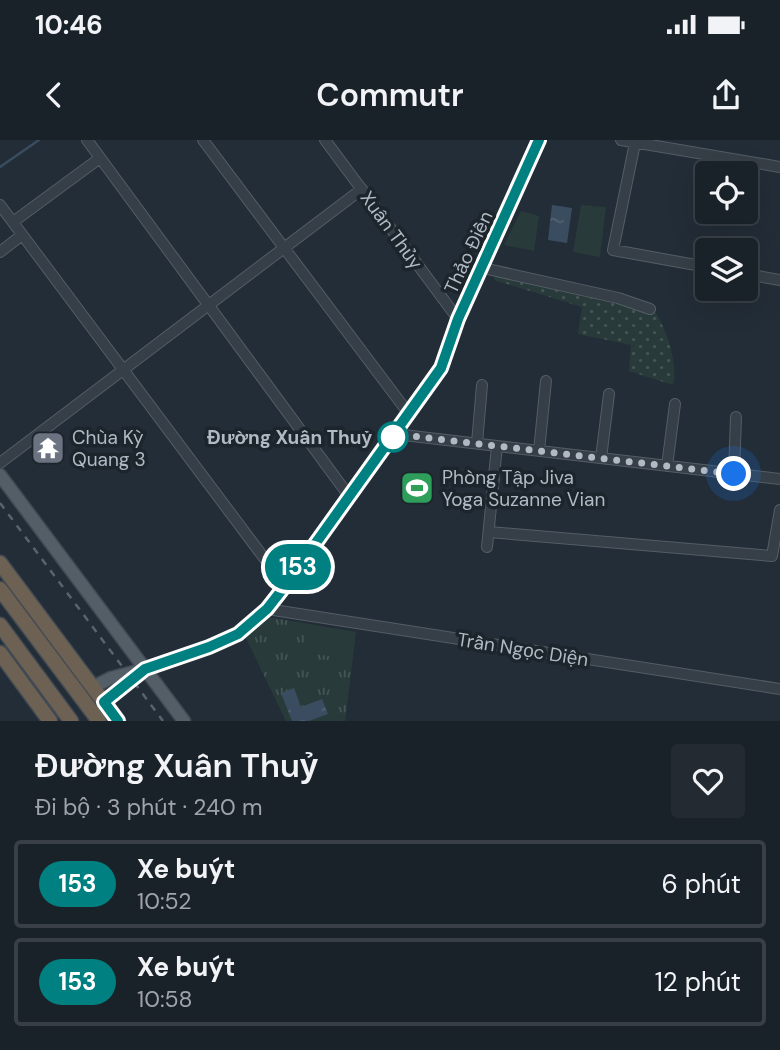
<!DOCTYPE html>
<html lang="vi">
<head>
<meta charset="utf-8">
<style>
	:root { --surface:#1a2229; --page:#232a31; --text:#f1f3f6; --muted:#9fa4a8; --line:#383f46 }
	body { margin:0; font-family:"DM Sans",sans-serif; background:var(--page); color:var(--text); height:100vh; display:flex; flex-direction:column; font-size:26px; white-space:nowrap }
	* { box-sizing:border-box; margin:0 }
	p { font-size:23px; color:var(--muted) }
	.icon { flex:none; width:38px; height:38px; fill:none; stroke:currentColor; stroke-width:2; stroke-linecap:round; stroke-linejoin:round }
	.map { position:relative; height:581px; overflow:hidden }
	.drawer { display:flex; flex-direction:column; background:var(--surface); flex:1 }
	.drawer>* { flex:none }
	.badge { padding:0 14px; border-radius:23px; font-size:24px; line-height:46px }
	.fabs { position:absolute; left:695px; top:21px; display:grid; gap:14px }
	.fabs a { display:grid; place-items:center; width:63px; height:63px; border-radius:7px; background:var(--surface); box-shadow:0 7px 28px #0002,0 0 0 2px var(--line); font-size:35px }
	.you { position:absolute; width:35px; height:35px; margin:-18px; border:5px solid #fff; border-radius:50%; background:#1a73e8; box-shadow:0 0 0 10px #1a73e833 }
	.map>.badge { position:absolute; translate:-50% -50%; box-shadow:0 0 0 4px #fff }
	.round { display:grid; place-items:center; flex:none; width:74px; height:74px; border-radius:7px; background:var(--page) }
	.headline { display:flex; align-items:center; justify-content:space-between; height:119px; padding:0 35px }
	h1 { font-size:33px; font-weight:600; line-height:52px }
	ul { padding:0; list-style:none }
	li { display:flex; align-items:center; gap:21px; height:88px; margin:0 14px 10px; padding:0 21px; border:4px solid var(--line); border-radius:7px }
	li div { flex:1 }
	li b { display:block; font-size:26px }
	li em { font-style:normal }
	li .badge { min-width:77px; font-weight:700; text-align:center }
	.status { display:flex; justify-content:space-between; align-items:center; height:49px; padding:0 35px; background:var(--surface); direction:ltr }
	.status svg { height:19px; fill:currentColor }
	header { display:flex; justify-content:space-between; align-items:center; height:91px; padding:0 35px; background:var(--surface); font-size:32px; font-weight:600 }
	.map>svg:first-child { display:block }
</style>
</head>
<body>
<div class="status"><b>10:46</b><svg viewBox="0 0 49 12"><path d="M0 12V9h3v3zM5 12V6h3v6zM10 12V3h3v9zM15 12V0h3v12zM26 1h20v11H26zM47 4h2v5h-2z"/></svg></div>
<header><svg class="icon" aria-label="back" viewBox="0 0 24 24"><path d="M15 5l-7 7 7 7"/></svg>Commutr<svg class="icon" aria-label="share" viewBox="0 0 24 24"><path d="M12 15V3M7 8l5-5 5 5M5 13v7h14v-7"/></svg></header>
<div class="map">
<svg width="780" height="581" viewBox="0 0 780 581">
	<defs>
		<pattern id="grass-dots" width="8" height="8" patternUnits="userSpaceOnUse" patternTransform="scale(1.75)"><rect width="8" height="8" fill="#283b3a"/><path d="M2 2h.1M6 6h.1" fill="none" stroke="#455555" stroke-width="1.8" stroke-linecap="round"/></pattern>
		<pattern id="park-tufts" width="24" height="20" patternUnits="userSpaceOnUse" patternTransform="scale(1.75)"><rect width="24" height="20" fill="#283b3a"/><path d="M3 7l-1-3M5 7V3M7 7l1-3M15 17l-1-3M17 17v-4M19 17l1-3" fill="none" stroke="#455555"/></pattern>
		<pattern id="water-ripples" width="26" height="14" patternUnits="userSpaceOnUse" patternTransform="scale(1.75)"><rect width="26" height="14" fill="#3a4c5f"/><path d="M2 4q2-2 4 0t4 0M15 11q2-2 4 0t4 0" fill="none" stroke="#546474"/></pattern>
	</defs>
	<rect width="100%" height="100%" fill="#232d37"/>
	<path fill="url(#grass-dots)" d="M 496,132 L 651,166 C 665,183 679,224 673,245 L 629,231 L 631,205 L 578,194 L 582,167 L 494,140 Z"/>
	<path fill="url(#park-tufts)" d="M 268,477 L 356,492 L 345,581 L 286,581 L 245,496 Z"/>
	<path fill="#283b3a" d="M 581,65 L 606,67 L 600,117 L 573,112 Z
		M 521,71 L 539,76 L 534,111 L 504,105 Z
		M 308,489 L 351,496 L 347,519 L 304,512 Z"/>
	<path fill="url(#water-ripples)" d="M 552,65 L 572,68 L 567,103 L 548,100 Z
		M 294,548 L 301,567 L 322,559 L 328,574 L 309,581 L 292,581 L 281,553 Z"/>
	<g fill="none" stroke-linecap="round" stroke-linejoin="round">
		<path stroke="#3a4c5f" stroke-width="2.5" d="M 0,27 L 39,0"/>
		<defs>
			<path id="minor" d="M 87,0 L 349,356
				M 203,0 L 409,274
				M 325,0 L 458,179
				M 621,0 L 780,27
				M 635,3 L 613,110 L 707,127
				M 0,65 L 285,446
				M 13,82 L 100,18
				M 0,112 L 22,95
				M 483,128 L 618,158 L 650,169
				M 746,134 L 780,140
				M 395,294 L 780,339
				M 477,303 L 482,245
				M 539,311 L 546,241
				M 601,318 L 609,254
				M 0,323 L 362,49
				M 667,326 L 675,264
				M 734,334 L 736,277
				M 489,392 L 772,416 L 780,370
				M 487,407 L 497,306
				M 267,469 L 780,549"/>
			<path id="major" d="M 0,335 L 184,581
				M 93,547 L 111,538 L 145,529 L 221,502 L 238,494 L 267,469 L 395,294 L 441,228 L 458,179 L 539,0
				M 104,562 L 140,534"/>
			<path id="highway" d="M 0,423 L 118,581
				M 0,449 L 99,581
				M 0,485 L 71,581
				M 0,513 L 50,581"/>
		</defs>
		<use href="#minor" stroke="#545d65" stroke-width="12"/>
		<use href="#major" stroke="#404851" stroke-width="15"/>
		<use href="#highway" stroke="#414a52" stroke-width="17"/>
		<use href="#minor" stroke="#363f47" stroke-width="10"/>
		<use href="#major" stroke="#545e67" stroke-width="12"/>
		<use href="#highway" stroke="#6d6154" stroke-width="14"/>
		<path stroke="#59636e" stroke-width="2.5" stroke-dasharray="7 7" stroke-linecap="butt" d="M 0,363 L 163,581"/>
	</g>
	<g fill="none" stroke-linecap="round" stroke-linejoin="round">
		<defs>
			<path id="line" d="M 118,581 L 104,562 L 145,529 L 209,507 L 238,494 L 267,469 L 285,446 L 441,228 L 458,179 L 539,0"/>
		</defs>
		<use href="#line" stroke="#fff" stroke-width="16"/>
		<use href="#line" stroke="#008080" stroke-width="10"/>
		<path stroke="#b1bac4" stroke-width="7" stroke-dasharray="0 12.6" d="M 393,297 L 395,294 L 734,334"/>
	</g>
	<defs>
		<symbol id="temple-square" viewBox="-11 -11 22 22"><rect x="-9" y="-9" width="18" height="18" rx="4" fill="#6b7280" stroke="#1c242c"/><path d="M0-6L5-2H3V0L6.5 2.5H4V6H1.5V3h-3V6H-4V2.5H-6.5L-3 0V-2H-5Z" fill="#fff"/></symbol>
		<symbol id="stadium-square" viewBox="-11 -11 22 22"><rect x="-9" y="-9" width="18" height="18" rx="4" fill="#2e9e5b" stroke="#1c242c"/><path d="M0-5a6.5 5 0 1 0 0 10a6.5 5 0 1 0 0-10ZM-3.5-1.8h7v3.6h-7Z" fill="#fff"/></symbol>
	</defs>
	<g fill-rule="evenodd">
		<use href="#temple-square" x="29" y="289" width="38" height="38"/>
		<use href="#stadium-square" x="398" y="329" width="38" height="38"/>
	</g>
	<circle fill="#fff" stroke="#008080" stroke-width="3.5" cx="393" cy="297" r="14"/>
	<g text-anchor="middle" stroke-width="7" stroke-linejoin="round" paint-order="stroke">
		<g font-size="19" fill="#b1bac4" stroke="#1c242c">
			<text transform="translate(392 90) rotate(54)" y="7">Xuân Thủy</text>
			<text transform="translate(468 112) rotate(-65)" y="7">Thảo Điền</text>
			<text transform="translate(523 509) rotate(9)" y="7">Trần Ngọc Diện</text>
		</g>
		<g font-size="19" fill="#b1bac4" stroke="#1c242c" text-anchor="start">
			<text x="72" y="304">Chùa Kỳ<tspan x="72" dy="22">Quang 3</tspan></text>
			<text x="442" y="344">Phòng Tập Jiva<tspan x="442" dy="22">Yoga Suzanne Vian</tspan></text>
		</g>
		<g font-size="19" font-weight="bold" fill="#b1bac4" stroke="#1c242c" text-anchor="end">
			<text x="372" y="304">Đường Xuân Thuỷ</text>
		</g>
	</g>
</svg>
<div class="fabs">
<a><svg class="icon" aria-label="locate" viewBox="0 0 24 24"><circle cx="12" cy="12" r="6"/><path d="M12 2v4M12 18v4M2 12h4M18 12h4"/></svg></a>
<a><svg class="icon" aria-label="layers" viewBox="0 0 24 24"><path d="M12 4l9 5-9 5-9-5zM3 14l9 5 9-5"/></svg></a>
</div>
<div class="you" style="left:734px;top:334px"></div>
<b class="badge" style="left:298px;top:427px;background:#008080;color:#fff">153</b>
</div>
<section class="drawer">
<div class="headline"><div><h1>Đường Xuân Thuỷ</h1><p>Đi bộ · 3 phút · 240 m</p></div><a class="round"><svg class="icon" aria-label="heart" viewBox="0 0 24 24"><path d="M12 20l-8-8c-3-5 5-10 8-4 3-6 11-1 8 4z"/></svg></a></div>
<ul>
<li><span class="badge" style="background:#008080;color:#fff">153</span><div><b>Xe buýt</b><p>10:52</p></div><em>6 phút</em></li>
<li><span class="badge" style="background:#008080;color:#fff">153</span><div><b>Xe buýt</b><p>10:58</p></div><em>12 phút</em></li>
</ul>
</section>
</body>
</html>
